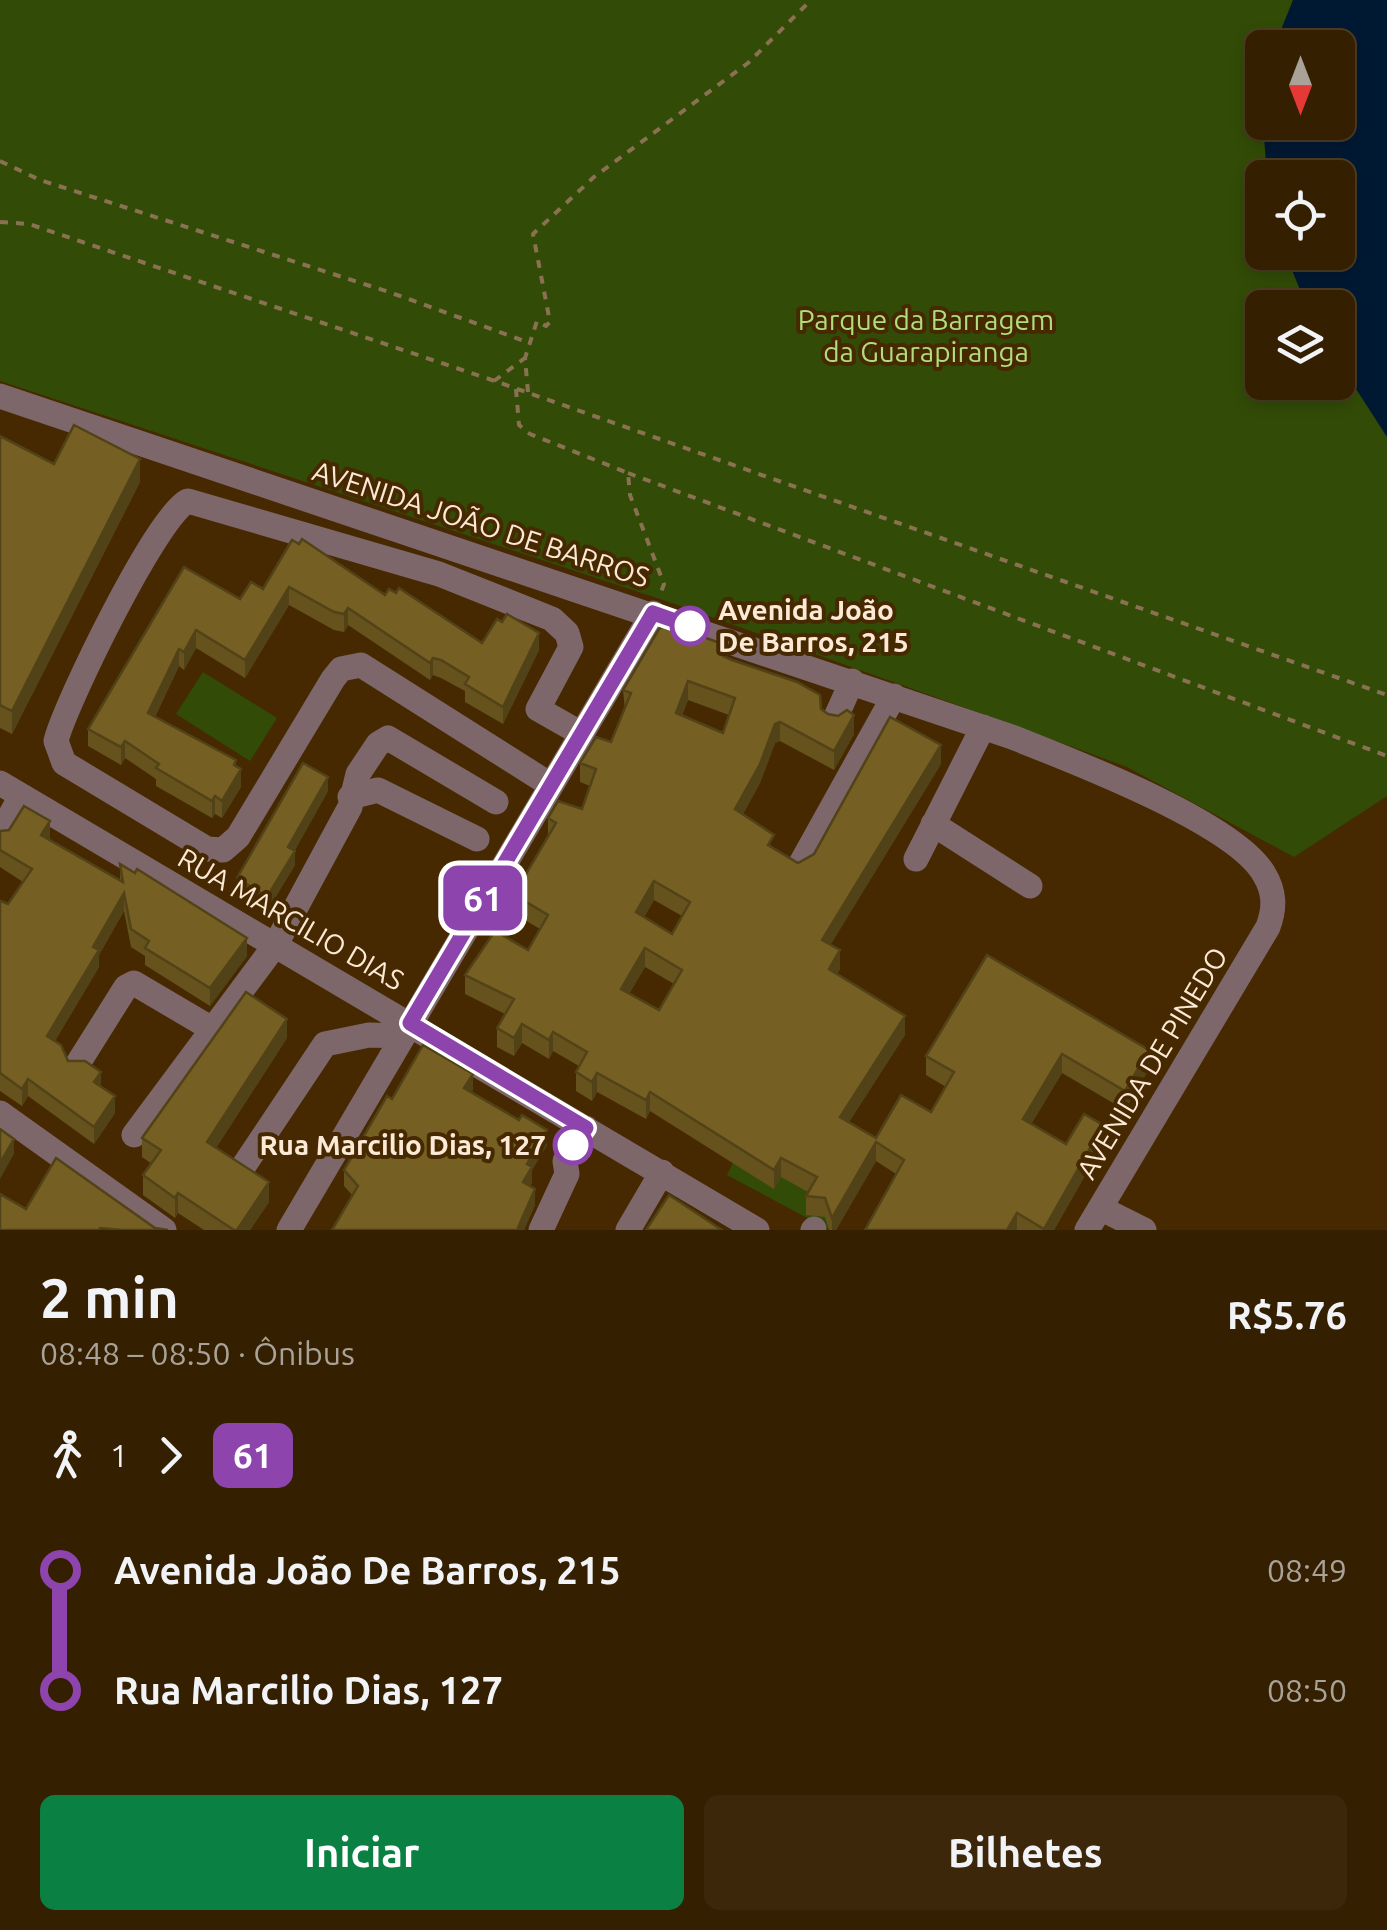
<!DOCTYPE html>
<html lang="pt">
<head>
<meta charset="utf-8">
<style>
	:root { --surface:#341f01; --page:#3c270b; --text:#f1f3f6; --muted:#a9a299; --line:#4e3d23; --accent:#0b8043 }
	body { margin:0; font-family:Ubuntu,sans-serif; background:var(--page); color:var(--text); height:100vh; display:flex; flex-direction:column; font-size:38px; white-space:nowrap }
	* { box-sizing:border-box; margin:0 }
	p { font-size:32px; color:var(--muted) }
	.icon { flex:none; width:55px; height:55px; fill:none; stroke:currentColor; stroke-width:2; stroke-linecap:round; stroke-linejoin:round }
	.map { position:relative; height:1230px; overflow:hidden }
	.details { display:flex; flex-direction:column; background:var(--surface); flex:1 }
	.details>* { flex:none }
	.badge { padding:0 20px; border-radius:15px; font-size:35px; line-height:65px }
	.needle { width:65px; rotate:180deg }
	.controls { position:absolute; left:1245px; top:30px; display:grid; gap:20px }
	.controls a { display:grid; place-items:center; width:110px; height:110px; border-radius:15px; background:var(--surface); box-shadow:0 5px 15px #0003,0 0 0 2px var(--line); font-size:50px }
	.map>.badge { position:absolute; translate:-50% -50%; box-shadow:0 0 0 5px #fff }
	.legs { display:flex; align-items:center; gap:15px; height:110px; padding:0 40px; font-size:32px }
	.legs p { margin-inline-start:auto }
	.headline { display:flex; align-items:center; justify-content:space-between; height:170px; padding:0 40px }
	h1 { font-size:55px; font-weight:700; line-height:75px }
	.primary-button { display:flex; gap:20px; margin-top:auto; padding:20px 40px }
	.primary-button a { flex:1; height:115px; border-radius:15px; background:var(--accent); color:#fff; font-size:40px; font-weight:700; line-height:115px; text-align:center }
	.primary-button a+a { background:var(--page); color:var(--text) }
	ul { padding:0 40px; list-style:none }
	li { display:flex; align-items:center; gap:35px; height:120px; font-size:38px }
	li i { display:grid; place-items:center; width:15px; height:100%; margin:0 12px; background:currentColor }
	li i::after { content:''; width:25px; height:25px; margin:-12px; border:8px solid; border-radius:50%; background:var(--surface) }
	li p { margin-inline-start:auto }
	li:first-child i { background:linear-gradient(#0000 50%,currentColor 0) }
	li:last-child i { background:linear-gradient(currentColor 50%,#0000 0) }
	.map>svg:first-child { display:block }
</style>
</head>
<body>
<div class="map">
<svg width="1387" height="1230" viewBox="0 0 1387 1230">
	<rect width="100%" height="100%" fill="#462901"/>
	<path fill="#324c07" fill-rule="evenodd" d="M 0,0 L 1387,0 L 1387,796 L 1294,857 L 1127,767 L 980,713 L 684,607 L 0,381 ZM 1262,48 L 1338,48 L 1338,122 L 1262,122 ZM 1262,178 L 1338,178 L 1338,252 L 1262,252 ZM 1262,308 L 1338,308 L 1338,382 L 1262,382 Z
		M 203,672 L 277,718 L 250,761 L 176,714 Z
		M 739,1151 L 853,1194 L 830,1230 L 727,1175 Z"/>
	<path fill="#001933" d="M 1293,0 L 1387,0 L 1387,437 L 1338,361 L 1338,308 L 1307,307 L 1285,253 L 1338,252 L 1338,178 L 1267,177 L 1263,123 L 1338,122 L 1338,48 L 1274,47 Z"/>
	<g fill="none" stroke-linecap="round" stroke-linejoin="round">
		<path stroke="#8a7151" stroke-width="4" stroke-dasharray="8 8" stroke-linecap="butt" d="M 0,161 L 40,180 L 389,292 L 530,343
			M 0,222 L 29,224 L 489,379 L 1387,695
			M 494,381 L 525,358
			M 516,389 L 519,425 L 530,434 L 628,473 L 630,495 L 664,584 L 660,595
			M 528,392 L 525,358 L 537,321 L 546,326 L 550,322 L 533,234 L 594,177 L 748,63 L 811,0
			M 628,473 L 1387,756"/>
		<path stroke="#7e676a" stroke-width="25" d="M 0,396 L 1012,737 C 1070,760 1234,822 1264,874 C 1275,892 1275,908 1268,927 L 1087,1230
			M 835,719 L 852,681
			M 0,783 L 757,1230
			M 549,784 L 361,665 L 341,669 L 333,679 L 238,837 L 223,850 L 207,849 L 64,763 L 56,741 C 65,704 159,512 188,501 L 439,574 L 552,619 L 567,633 L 571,647 L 538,709 L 580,733
			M 350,797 L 378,790 L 477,839
			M 933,824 L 1030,886
			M 0,834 L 21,796
			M 916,859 L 983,727
			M 800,865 L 894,696
			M 77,1065 L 126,987 L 134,983 L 212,1029
			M 0,1113 L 164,1230
			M 134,1135 L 276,944 L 350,807 L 358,774 L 378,744 L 388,738 L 496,802
			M 245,1164 L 325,1044 L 369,1035 L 402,1036
			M 1100,1208 L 1144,1230
			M 289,1230 L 653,613
			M 541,1230 L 567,1174 L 565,1161 L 571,1148 L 586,1128
			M 628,1230 L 662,1172
			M 813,1230 L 814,1229"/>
	</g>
	<path fill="#65521d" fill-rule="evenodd" d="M 0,436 L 54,464 L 140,482 L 12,734 L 0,728 Z
		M 292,540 L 385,595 L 482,643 L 539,650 L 503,724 L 465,702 L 465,691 L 441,678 L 433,675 L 430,680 L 348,625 L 344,632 L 334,630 L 289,605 L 245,678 L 196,648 L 184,670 L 179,666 L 155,717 L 236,767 L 241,787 L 222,818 L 215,814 L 212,818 L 156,786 L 156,779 L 125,758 L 121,765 L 88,746 L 88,729 L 184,567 L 240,599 L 263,589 Z
		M 723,656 L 821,709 L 854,734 L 834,770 L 780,741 L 775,743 L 760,783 L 743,814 L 774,849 L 798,863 L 814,854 L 941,764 L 830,945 L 840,969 L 837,974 L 905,1035 L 849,1122 L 876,1138 L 931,1112 L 946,1087 L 926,1075 L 926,1056 L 987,955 L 1149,1069 L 1125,1110 L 1062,1073 L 1031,1124 L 1066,1144 L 1103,1144 L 1054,1230 L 865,1230 L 896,1174 L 876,1161 L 836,1230 L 829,1230 L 825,1217 L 806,1215 L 806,1196 L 808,1192 L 781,1177 L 774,1189 L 650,1111 L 646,1119 L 597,1092 L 592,1101 L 576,1091 L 576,1072 L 579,1066 L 553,1051 L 549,1059 L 522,1043 L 514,1056 L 497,1047 L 497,1028 L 505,1014 L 465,994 L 465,975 L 528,950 L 540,929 L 506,909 L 506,890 L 526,874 L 548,837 L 548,818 L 582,809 L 590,786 L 580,782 L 580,763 L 611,742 L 625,710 L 623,690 ZM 688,700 L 729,715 L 723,733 L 682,715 ZM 654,900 L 682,916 L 672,934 L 644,917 ZM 645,967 L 674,984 L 659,1010 L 629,994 Z
		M 328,791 L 295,850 L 295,865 L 267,911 L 237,892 L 237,878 Z
		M 0,831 L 50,838 L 49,840 L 120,880 L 120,864 L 247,956 L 210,1006 L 145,965 L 145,956 L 131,947 L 124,911 L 99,955 L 99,967 L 55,1041 L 68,1061 L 101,1087 L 115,1113 L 94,1144 L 28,1096 L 22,1106 L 0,1091 L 0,903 L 8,904 L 23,882 L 0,867 Z
		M 287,1038 L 216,1148 L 269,1202 L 250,1230 L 204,1230 L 178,1213 L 175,1218 L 143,1195 L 143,1175 L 152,1164 L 142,1157 L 142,1138 Z
		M 473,1090 L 471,1092 L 547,1145 L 532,1170 L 532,1182 L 530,1186 L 535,1205 L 524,1230 L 332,1230 L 352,1195 L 344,1186 L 344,1170 Z"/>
	<path fill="#524218" d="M 140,459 L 140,482 L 12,734 L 12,711 Z
		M 289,587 L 289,605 L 245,678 L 245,660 Z
		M 348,608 L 348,625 L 344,632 L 344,614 Z
		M 196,630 L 196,648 L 184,670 L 184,652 Z
		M 539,633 L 539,650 L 503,724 L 503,707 Z
		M 179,649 L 179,666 L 148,731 L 148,713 Z
		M 433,658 L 433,675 L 430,680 L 430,663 Z
		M 688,681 L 688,700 L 676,732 L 676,713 Z
		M 854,715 L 854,734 L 834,770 L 834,751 Z
		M 780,722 L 780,741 L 775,743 L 760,783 L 735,828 L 735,809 L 775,724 Z
		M 125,741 L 125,758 L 121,765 L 121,747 Z
		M 941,745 L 941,764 L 822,959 L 822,940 Z
		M 236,760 L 236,776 L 241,769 L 241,787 L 222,818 L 222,801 Z
		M 328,777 L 328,791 L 291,857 L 295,851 L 295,865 L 267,911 L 267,897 L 288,847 Z
		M 215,796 L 215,814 L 212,818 L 212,801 Z
		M 50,821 L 50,838 L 41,853 L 41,835 Z
		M 654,881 L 654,900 L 636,931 L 636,912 Z
		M 124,893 L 124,911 L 99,955 L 99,967 L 47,1054 L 47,1036 L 93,947 Z
		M 247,938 L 247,956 L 210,1006 L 210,988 Z
		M 645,948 L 645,967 L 621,1008 L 621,989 Z
		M 840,950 L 840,969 L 829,988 L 829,969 Z
		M 905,1016 L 905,1035 L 840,1136 L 840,1117 Z
		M 287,1019 L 287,1038 L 207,1162 L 207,1142 Z
		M 522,1024 L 522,1043 L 514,1056 L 514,1038 Z
		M 553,1032 L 553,1051 L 549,1059 L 549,1040 Z
		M 1149,1050 L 1149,1069 L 1125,1110 L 1125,1091 Z
		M 1062,1054 L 1062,1073 L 1023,1138 L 1023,1119 Z
		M 101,1072 L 101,1089 L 94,1082 Z
		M 597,1073 L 597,1092 L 592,1101 L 592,1082 Z
		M 473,1074 L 473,1090 L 464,1104 L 464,1088 Z
		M 28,1079 L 28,1096 L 22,1106 L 22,1089 Z
		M 650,1092 L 650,1111 L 646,1119 L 646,1100 Z
		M 115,1096 L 115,1113 L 94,1144 L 94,1127 Z
		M 1103,1125 L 1103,1144 L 1054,1230 L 1044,1230 Z
		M 547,1130 L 547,1145 L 532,1170 L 532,1182 L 523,1198 L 523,1182 L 527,1164 Z
		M 14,1139 L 14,1154 L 0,1179 L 0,1163 Z
		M 876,1142 L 876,1161 L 836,1230 L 832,1230 L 832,1218 Z
		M 781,1158 L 781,1177 L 774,1189 L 774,1170 Z
		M 269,1182 L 269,1202 L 250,1230 L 237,1230 Z
		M 535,1189 L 535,1205 L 524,1230 L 517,1230 Z
		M 178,1193 L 178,1213 L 175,1218 L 175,1198 Z
		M 1017,1213 L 1017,1230 L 1007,1230 Z"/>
	<path fill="#755f22" stroke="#524218" stroke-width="2.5" fill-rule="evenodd" d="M 74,425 L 140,459 L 12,711 L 0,705 L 0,436 L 54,464 Z
		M 302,539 L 385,595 L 389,589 L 396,593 L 399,588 L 482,643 L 497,619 L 502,622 L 507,614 L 539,633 L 503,707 L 465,684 L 469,677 L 441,660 L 433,658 L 430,663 L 348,608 L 344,614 L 334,612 L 289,587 L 245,660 L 196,630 L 184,652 L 179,649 L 148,713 L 236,760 L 234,765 L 241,769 L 222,801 L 215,796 L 212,801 L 156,768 L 159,764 L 125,741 L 121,747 L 88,729 L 184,567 L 240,599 L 251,582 L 263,589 L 292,540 L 299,544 Z
		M 667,624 L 720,643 L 723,656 L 732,660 L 797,682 L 820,695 L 821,709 L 828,714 L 838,716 L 847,710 L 854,715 L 834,751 L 780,722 L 775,724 L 760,764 L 735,809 L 774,835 L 768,845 L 798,863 L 814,854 L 890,717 L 941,745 L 822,940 L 840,950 L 829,969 L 905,1016 L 840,1117 L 876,1138 L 901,1095 L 931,1112 L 954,1072 L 926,1056 L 987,955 L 1149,1050 L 1125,1091 L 1062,1054 L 1023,1119 L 1066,1144 L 1084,1114 L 1103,1125 L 1044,1229 L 1017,1213 L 1007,1230 L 865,1230 L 904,1160 L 876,1142 L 832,1218 L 825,1198 L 806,1196 L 817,1177 L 781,1158 L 774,1170 L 650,1092 L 646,1100 L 597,1073 L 592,1082 L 576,1072 L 587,1052 L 553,1032 L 549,1040 L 522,1024 L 514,1038 L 497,1028 L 514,999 L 465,975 L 495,931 L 528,950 L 548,915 L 506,890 L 518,870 L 526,874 L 556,823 L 548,818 L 558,801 L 582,809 L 596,769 L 580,763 L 596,737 L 611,742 L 631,693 L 623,690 L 659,629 ZM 688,681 L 735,698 L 723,733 L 676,713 ZM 654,881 L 690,902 L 672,934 L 636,912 ZM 645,948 L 682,970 L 659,1010 L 621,989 Z
		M 303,763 L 328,777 L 288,847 L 295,851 L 267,897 L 237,878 Z
		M 24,806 L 50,821 L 41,835 L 123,882 L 120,864 L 135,873 L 137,869 L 247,938 L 210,988 L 145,948 L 149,941 L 131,929 L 124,893 L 93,947 L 99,950 L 47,1036 L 61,1045 L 68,1061 L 85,1061 L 101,1072 L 94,1082 L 115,1096 L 94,1127 L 28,1079 L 22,1089 L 0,1073 L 0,903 L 1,901 L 8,904 L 32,869 L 0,850 L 0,831 L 9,830 Z
		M 246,992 L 287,1019 L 207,1142 L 269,1182 L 237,1230 L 234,1230 L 178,1193 L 175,1198 L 143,1175 L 161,1150 L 142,1138 Z
		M 423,1045 L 473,1074 L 464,1088 L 519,1120 L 522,1115 L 547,1130 L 527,1164 L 532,1167 L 523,1182 L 535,1189 L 517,1230 L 332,1230 L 358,1186 L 344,1170 L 387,1096 L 392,1099 Z
		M 0,1129 L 14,1139 L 0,1163 Z
		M 56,1158 L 155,1228 L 168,1230 L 123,1230 L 100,1228 L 99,1230 L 0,1230 L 0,1194 L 26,1209 Z
		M 669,1195 L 722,1230 L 646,1230 Z"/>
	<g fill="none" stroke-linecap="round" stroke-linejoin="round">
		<defs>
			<path id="line-1" d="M 573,1145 L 586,1128 L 410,1023 L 653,613 L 690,626"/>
		</defs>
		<use href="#line-1" stroke="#fff" stroke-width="22"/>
		<use href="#line-1" stroke="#8e44ad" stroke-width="15"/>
	</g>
	<g fill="#fff" stroke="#8e44ad" stroke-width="5">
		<circle cx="690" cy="626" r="18"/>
		<circle cx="573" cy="1145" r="18"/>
	</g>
	<g text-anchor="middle" stroke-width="8" stroke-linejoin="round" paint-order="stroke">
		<g font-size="28" fill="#b0de7c" stroke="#462901">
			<text x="926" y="330">Parque da Barragem<tspan x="926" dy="32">da Guarapiranga</tspan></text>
		</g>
		<g font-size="28" fill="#fce9d6" stroke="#462901">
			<text transform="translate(481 524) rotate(18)" y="10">AVENIDA JOÃO DE BARROS</text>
			<text transform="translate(291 919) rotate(30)" y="10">RUA MARCILIO DIAS</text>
			<text transform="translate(1152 1063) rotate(-59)" y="10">AVENIDA DE PINEDO</text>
		</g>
		<g font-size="28" font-weight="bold" fill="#fce9d6" stroke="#462901" text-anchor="start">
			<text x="718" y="620">Avenida João<tspan x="718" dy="32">De Barros, 215</tspan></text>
			<text x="546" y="1155" text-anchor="end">Rua Marcilio Dias, 127</text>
		</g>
	</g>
</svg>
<div class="controls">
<a><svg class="needle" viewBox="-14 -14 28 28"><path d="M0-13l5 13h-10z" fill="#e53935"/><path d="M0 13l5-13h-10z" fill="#a9a299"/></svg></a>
<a><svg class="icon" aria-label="locate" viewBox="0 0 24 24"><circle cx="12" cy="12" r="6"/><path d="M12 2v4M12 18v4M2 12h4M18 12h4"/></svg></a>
<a><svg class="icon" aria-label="layers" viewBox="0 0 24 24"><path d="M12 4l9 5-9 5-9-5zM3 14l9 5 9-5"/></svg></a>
</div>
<b class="badge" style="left:483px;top:898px;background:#8e44ad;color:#fff">61</b>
</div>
<section class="details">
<div class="headline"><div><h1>2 min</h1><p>08:48 – 08:50 · Ônibus</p></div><b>R$5.76</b></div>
<div class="legs"><svg class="icon" aria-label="walk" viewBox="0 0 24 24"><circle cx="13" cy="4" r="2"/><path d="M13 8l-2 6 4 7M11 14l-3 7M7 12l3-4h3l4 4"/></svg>1<svg class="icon" aria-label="forward" viewBox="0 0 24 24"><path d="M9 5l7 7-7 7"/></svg><b class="badge" style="background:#8e44ad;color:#fff">61</b></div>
<ul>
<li><i style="color:#8e44ad"></i><b>Avenida João De Barros, 215</b><p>08:49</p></li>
<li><i style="color:#8e44ad"></i><b>Rua Marcilio Dias, 127</b><p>08:50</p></li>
</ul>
<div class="primary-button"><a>Iniciar</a><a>Bilhetes</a></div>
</section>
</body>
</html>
